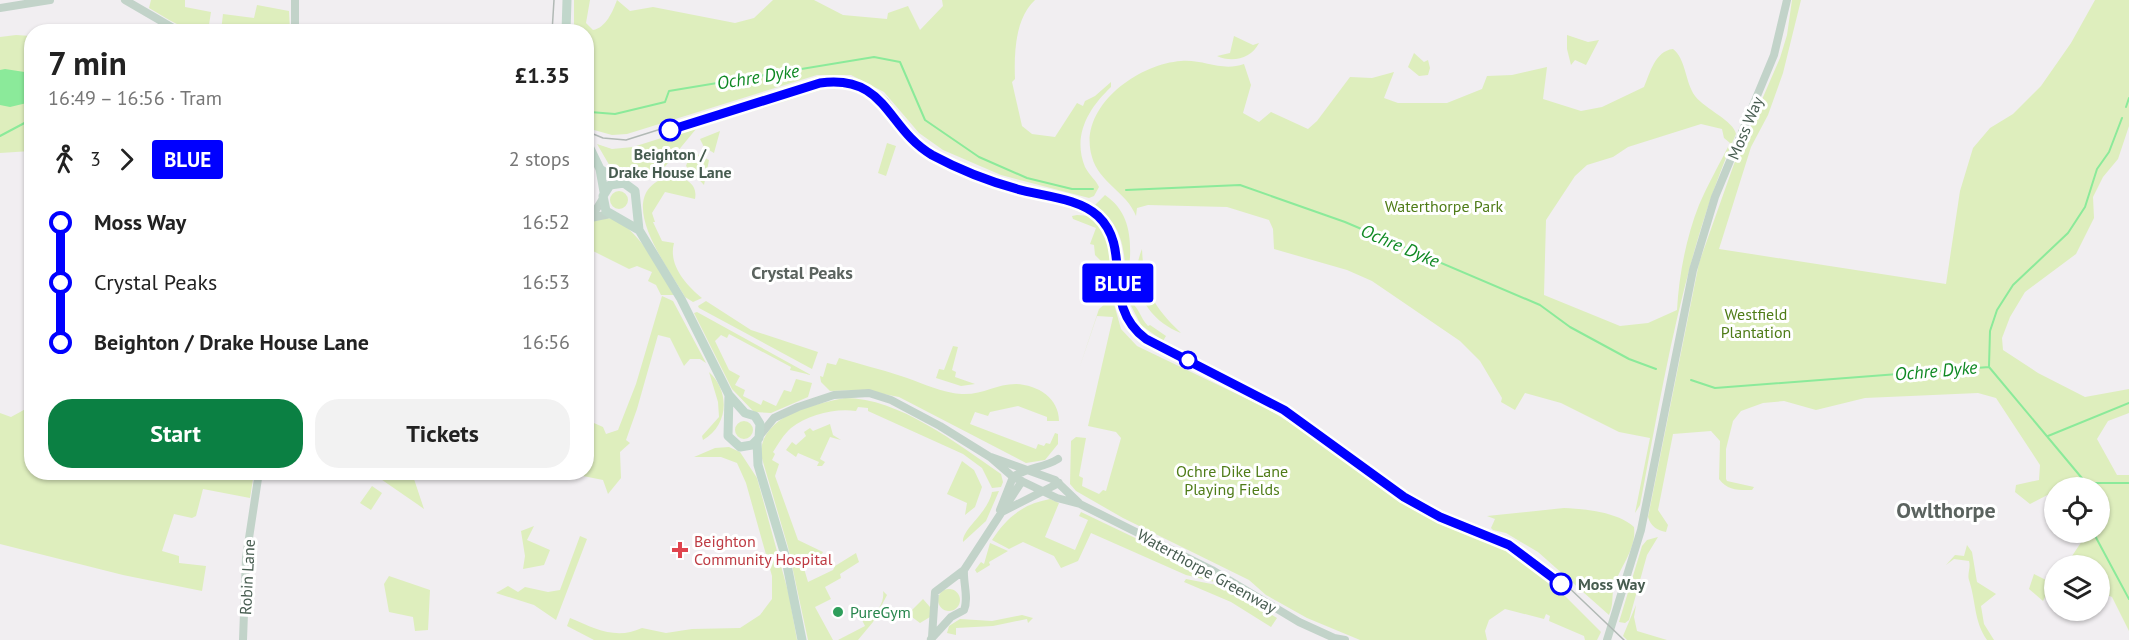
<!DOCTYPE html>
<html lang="en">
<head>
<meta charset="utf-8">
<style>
	:root { --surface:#fff; --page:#f2f2f2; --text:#222; --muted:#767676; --accent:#0b8043 }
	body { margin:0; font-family:"PT Sans",sans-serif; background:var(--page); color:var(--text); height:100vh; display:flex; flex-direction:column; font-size:22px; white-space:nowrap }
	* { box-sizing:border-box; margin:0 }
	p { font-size:20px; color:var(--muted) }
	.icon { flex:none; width:33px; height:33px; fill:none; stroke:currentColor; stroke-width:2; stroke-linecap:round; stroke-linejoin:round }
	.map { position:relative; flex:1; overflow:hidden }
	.drawer { position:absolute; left:24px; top:24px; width:570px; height:456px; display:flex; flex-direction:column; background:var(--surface); border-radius:24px; box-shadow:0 2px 4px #0004 }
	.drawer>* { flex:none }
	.badge { padding:0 12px; border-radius:4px; font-size:21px; line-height:39px }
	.controls { position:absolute; left:2044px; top:477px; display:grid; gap:12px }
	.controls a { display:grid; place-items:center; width:66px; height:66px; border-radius:50%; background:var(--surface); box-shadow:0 2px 4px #0004; font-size:30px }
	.map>.badge { position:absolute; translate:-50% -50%; box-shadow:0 0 0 3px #fff }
	.legs { display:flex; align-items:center; gap:9px; height:66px; padding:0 24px; font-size:20px }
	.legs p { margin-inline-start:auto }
	.overview { display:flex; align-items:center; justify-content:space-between; height:102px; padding:0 24px }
	h1 { font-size:33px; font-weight:700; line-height:45px }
	.button { display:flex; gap:12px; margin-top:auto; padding:12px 24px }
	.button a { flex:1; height:69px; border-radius:24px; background:var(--accent); color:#fff; font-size:24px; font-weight:700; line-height:69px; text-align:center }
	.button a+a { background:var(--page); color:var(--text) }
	ul { padding:0 24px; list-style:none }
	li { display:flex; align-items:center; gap:21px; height:60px; font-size:22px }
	li i { display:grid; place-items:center; width:9px; height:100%; margin:0 8px; background:currentColor }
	li i::after { content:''; width:15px; height:15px; margin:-8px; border:4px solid; border-radius:50%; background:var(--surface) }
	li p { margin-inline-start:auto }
	li:first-child i { background:linear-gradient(#0000 50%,currentColor 0) }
	li:last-child i { background:linear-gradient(currentColor 50%,#0000 0) }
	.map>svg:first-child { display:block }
</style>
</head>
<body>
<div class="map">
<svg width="2129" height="640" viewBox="0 0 2129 640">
	<rect width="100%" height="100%" fill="#f1eef1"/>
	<path fill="#deeebd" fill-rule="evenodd" d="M 151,0 L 185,0 L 185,7 L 211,12 L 208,31 C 185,32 168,19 149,8 Z
		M 574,0 L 590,0 L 586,23 L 593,30 C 606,28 613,11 617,0 L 630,11 L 653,7 L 735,23 L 754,18 L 773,0 L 814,0 L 843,15 L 887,19 L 888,13 L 908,6 L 920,30 L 943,6 L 942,0 L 1035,0 C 1015,18 1014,54 1015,79 L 1012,82 L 1022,126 L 1032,134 L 1055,137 L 1077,103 L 1083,106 L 1085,101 L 1095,96 L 1111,82 L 1111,87 C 1089,108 1072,135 1085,167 C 1089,175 1096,180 1099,187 L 1094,196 L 1089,198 L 1001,175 L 943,150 L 919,133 L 884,92 L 851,75 L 817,75 L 627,134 L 612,135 L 594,130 L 587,110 L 586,32 L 574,31 Z
		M 1792,0 L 1801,0 L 1783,73 L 1768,115 L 1751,147 L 1719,249 L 1946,284 L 1960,191 L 1973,148 L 1990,128 L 2013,114 L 2041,86 L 2071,43 L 2095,0 L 2129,0 L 2129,126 L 2118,159 L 2103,177 L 2093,197 L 2094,218 L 2076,254 L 2025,292 L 2010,317 L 2002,338 L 2003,350 L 2038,373 L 2085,397 L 2129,389 L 2129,413 L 2108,421 L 2097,439 L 2117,475 L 2129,475 L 2129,631 L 2112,597 L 2100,592 L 2100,566 L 2066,565 L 2082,541 L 2079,533 L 2100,532 L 2100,488 L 2055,488 L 2055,491 L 2030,504 L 2015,492 L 2016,485 L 2039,480 L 2040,465 L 1996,398 L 1978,393 L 1865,398 L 1816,410 L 1784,401 L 1763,403 L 1741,411 L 1733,421 L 1726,449 L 1726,479 L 1727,481 L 1754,487 L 1752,490 C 1738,490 1728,491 1719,479 L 1720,441 L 1711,431 L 1673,434 L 1658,510 L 1668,525 L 1666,532 C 1657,530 1651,527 1648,517 L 1699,263 L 1734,164 L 1780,58 L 1787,35 Z
		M 257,5 L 289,11 L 290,31 L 221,31 L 223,14 L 254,18 Z
		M 16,35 L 31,36 L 31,151 L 0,153 L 0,37 Z
		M 1567,35 L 1588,42 L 1599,40 L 1586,65 L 1575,60 L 1571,65 L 1567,49 Z
		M 1234,36 L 1253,45 L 1259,43 C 1251,59 1232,63 1217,56 L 1230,53 Z
		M 1673,49 C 1686,59 1685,82 1695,96 C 1705,109 1734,121 1736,134 C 1684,252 1664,379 1640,505 L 1635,513 L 1650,438 L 1619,432 L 1561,403 L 1525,393 L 1515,410 L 1501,402 L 1502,398 L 1480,361 L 1460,341 L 1372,281 L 1347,270 L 1274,249 L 1273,229 L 1269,220 L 1227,207 L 1148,205 L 1137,208 L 1136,216 C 1127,192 1099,183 1092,157 C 1077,108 1137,64 1181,61 C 1204,59 1221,72 1244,64 L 1251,85 L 1243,113 L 1259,122 L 1271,112 L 1308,129 L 1317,121 L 1350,77 L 1372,78 L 1394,72 L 1384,98 L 1398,103 L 1447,103 L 1482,89 L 1487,76 L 1512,75 L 1547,67 L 1543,99 L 1581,111 L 1602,107 L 1644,87 C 1650,73 1655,51 1673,49 ZM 1701,124 L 1722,129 L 1724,138 L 1730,143 C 1720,163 1708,184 1699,205 C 1686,238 1679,275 1677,310 L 1648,323 L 1620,326 L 1544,295 L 1546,220 L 1575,176 L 1587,165 L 1613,157 L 1628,147 Z
		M 1414,53 L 1424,62 L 1428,60 L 1430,68 L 1428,75 L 1419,76 L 1408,67 Z
		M 826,86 L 834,86 L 696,129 L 663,169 L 635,179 L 619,175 L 611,168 L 597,144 L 612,149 L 633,147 Z
		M 720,131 L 714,153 L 704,147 L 700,139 Z
		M 887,143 L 896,146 L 886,176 L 878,173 Z
		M 691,151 L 709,160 L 704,185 L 686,166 Z
		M 675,175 C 686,179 698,184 695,199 L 665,192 L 652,213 L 655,222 L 653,222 L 662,241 L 674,243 C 668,265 686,285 702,298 L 693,302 L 685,297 C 667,265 606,189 675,175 Z
		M610 200a9 9 0 1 1 18 0a9 9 0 1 1-18 0Z
		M 1105,195 C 1127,210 1131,232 1130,257 C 1129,266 1130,276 1125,284 C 1126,252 1123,225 1095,205 Z
		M 1077,215 L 1091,216 L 1109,238 L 1116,285 L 1107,288 L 1097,286 L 1102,262 L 1095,255 L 1094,245 L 1090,244 L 1096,228 L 1073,219 L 1072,216 Z
		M 607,218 C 635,221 661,272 674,295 L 661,295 L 656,285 L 648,281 L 652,272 L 637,266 L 629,269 L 587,248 L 586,223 Z
		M 1142,249 C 1144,290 1152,305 1181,333 C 1147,320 1127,285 1142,249 Z
		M 662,296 L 673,301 L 706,363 L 700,359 L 690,359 L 684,366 L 670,338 L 658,335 L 637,409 L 626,440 L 630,443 L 620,452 L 621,478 L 608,494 L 603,480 L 568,473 L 586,472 L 587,440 L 591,431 L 588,430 L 587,420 L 603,427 L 606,434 L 618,430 L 636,384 Z
		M 1128,300 C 1139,306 1140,318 1148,326 L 1150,325 L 1166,336 L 1163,341 L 1141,325 Z
		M 706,301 L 751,330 L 818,352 L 812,369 L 699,308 L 698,306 Z
		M 1107,302 L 1114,304 L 1121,329 L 1137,346 L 1266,408 L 1309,434 L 1414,510 L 1503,548 L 1518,558 L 1553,584 L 1601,632 L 1597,640 L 1585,640 L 1584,636 L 1549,621 L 1550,616 L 1546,614 L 1544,619 L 1505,609 L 1489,620 L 1485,631 L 1487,640 L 1360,640 L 1307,618 L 1266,595 L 1249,580 L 1123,518 L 1076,491 L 1070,484 L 1071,441 L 1076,437 L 1086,438 L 1079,476 L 1083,478 L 1082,486 L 1099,494 L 1103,490 L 1106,491 L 1121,438 L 1116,432 L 1088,426 L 1113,317 L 1097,316 L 1080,366 L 1099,309 Z
		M 697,312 L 811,375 L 790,370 L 791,367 L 729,334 L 727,338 L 721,335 L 715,341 L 729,370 L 740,376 L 735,385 L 745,390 L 743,396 L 761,405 L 763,400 L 776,406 L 784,390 L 791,392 L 796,379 L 812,383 L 808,397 L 771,413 L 754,412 L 732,389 L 694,313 Z
		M 953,346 L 958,347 L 952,370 L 956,372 L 955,377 L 975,384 L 961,386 L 936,378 L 939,369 L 944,370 Z
		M 839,358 C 859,364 880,369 901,376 C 917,381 935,390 953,393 C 980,398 993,384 1016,384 C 1038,385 1059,398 1059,421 L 1047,421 L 1047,417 L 1018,406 L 990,412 L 988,416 L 975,412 L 970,424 L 1036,449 L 1038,444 L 1044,446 L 1046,443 L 1050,444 L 1055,433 L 1058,434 L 1058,444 L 1045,460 L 1026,463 L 899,397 L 862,390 L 830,391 L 821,382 L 820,376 L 823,377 L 827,363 L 836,365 Z
		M 709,372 C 730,391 729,425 703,440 L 702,436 L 719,417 L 718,402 Z
		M 845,398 C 899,398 956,443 1001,474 L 1003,482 L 1001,487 L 992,488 L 982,468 L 963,454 L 868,411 L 868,408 L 858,407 L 856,411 C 834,408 808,415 791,428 C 784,434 778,444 773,452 L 775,454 L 772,460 L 779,464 L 775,476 L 798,540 L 823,552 L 821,555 L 800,555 L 808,582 L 833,570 L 835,566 L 856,553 L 859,562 L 840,574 L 841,578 L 825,587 L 831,599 L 815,607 L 833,640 L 808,640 L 788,547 L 761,455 C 760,415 814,404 845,398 Z
		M 31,406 L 32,472 L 254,473 L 250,498 L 203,489 L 196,516 L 192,518 L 174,514 L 162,551 L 179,556 L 179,563 L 206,566 L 202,591 L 123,575 L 0,544 L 0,413 L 11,417 Z
		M735 430a9 9 0 1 1 18 0a9 9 0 1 1-18 0Z
		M 830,424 L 833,435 L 841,440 L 830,437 L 820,459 L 825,462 L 822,466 L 817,466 L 819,462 L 798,453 L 796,457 L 786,450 L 792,442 L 796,445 L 806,436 L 804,432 L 810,428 L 813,431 Z
		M 729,447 L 740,452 L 757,478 L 789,595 L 797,640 L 594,640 L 567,626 L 570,618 C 596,629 616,640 642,628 L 666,633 L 692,629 L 740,628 L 760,615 L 772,599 L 772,576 L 746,483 L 737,463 L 721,457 L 694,457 L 715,448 Z
		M 962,461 L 974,470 L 982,487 L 975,507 L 965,515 L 967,503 L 947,494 Z
		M 372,473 L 412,473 L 424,509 L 417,504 Z
		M 372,486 L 382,493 L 371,510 L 360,503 Z
		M 999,491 L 986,521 L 963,542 C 962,529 988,513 992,492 Z
		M 1050,499 L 1059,503 L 1045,537 L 1075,550 L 1088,520 L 1079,516 L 1081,512 L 1177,558 L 1187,567 L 1219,583 L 1186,575 L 1091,533 L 1078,561 L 1061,568 L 1054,556 L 1023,542 L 1009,549 L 992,540 C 1007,517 1023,504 1050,499 Z
		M 1564,508 C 1585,509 1618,512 1634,527 C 1637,551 1617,569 1613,591 C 1612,600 1613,606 1609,615 L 1538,552 L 1506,533 L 1493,530 L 1491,528 L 1495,519 L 1487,516 Z
		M 534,526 L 527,540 L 550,550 L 544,565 L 523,569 L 525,556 L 521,531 Z
		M 580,536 L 587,539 L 556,620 L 534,605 L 496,593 L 508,586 L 518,592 L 525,587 L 548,592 L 560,590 Z
		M 1658,537 L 1647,555 L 1629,620 L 1625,623 L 1619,622 L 1642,546 L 1647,540 Z
		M 990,543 L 1008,551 L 989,562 L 990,565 L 977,573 L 975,570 L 981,562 L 984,564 Z
		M 1967,545 L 1972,552 L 1977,582 L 1996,594 L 1981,606 L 1984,624 L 1994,640 L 1987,640 C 1974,622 1976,601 1969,580 C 1967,574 1971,568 1969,561 L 1954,559 L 1946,565 L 1955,555 L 1964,556 Z
		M 2034,574 L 2046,580 L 2055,576 L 2055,586 L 2050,587 L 2043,601 L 2029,589 Z
		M 389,576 L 430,590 L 428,630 L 415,631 L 413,617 L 389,612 L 384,584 Z
		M 1186,579 L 1227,587 L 1277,618 L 1271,627 L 1231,602 L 1184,582 Z
		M938 600a11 11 0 1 1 22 0a11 11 0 1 1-22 0Z
		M 883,591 L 887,595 L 873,622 L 858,640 L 838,640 L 865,626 L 862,620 L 866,617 L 868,620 C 877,614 885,601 883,591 Z
		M 923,599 L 930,607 L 930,617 L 920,623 L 908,614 Z
		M 1636,605 L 1634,617 L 1637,631 L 1667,640 L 1627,640 L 1623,636 Z
		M 1022,615 L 1033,618 L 1028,623 L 1027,619 L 993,626 L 956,628 L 956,635 L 947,633 L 949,626 L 960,619 L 992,621 Z"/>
	<path fill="#8bea9a" d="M 5,69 L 31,73 L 31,102 L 10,107 L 0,105 L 0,70 Z"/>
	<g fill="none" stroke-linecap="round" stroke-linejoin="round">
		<path stroke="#8bea9a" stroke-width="2" d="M 2126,107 L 2129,98
			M 590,112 L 615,114 L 665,102 L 669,91 L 874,57 L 900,62 L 925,120 L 979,157 L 1027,178 L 1072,189 L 1093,189
			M 0,136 L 32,119
			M 1126,190 L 1240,185 L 1345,222 L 1540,305 L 1570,327 L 1629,359 L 1656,369
			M 1989,366 L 1990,331 L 1997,310 L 2013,285 L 2068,233 L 2085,207 L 2097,169 L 2109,152 L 2122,118
			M 1691,380 L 1715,388 L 1989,367 L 2086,483 L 2129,483
			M 2048,436 L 2129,403
			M 2081,488 L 2086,483
			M 2093,532 L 2129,599"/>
		<path stroke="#c2d3c9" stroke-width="8" d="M 125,0 L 180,32
			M 295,0 L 295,32
			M 0,8 L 50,0
			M 591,218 L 602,200
			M 586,219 L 610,214
			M 761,434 L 774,418 L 798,407 L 834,395 L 869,393 L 891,400 L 940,426 L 990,457 L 1013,477 L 1057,498 L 1080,504 L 1212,570 L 1299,622 L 1334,638 L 1345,640
			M 991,457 L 1055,480 L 1079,503
			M 1013,477 C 1027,467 1044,468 1058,459
			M 1000,510 L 1013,477
			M 1002,512 L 1059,483
			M 932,637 L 935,592 L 964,570 L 1022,481
			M 931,639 L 951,617 L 964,610 C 969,598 963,583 964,570
			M 243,640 L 246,558 L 259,472
			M 1607,640 L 1641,530 L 1693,270 L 1715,197 L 1774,55 L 1787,0"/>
		<path stroke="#c1d7cb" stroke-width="9" d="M 566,32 L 567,0
			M 586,140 L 600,169 L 604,192
			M 600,169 L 620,182
			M 639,230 L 606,211 L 603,196 L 610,185 L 624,183 L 635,191 L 639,230 L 681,299 L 729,395 L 745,413 L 755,416 L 760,424 L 759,438 L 752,445 L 740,447 L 728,436 L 729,395
			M 757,442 L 758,465 L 785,555 L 802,640"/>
		<path stroke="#b1b9b5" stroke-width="1.5" d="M 552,32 L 554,0
			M 586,131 L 603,138 L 626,140 L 823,78 L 851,79 L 876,90 L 887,99 L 919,142 L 945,157 L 994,178 L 1080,201 L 1099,211 L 1114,230 L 1125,305 L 1143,332 L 1277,401 L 1334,439 L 1418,501 L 1522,549 L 1563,582 L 1624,640"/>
	</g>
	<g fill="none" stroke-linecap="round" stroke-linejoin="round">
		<defs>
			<path id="line-1" d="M 670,130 L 820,83 C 887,74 886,128 932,155 C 958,169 988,181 1017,189 C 1042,196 1079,198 1098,216 C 1134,250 1099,304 1146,339 L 1284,410 L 1404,497 L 1440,517 L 1509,545 L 1561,584"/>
		</defs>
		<use href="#line-1" stroke="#fff" stroke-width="14"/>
		<use href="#line-1" stroke="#00f" stroke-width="9"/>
	</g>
	<g fill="#fff" stroke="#00f" stroke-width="3">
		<circle cx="670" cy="130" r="10"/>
		<circle cx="1188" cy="360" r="8"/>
		<circle cx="1561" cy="584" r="10"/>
	</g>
	<path fill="#e0444e" stroke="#fff" stroke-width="2" d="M677 541h6v6h6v6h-6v6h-6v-6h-6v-6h6z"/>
	<circle fill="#2e9e5b" stroke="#fff" stroke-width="2" cx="838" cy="612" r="6"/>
	<g text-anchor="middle" stroke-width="6" stroke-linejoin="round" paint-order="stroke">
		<g font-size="16" fill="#475c50" stroke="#fff">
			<text transform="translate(1745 128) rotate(-67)" y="6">Moss Way</text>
			<text transform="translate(1207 571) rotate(29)" y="6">Waterthorpe Greenway</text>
			<text transform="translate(247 577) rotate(-87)" y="6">Robin Lane</text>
		</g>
		<g font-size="16" font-weight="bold" fill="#475c50" stroke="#fff">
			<text x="670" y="160">Beighton /<tspan x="670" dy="18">Drake House Lane</tspan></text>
			<text x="1578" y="590" text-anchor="start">Moss Way</text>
		</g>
		<g font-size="16" fill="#4f7c18" stroke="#fff">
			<text x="1444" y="212">Waterthorpe Park</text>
			<text x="1756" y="320">Westfield<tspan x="1756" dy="18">Plantation</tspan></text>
			<text x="1232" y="477">Ochre Dike Lane<tspan x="1232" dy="18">Playing Fields</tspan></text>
		</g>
		<g font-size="16" fill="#be3a42" stroke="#fff" text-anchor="start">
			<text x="694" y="547">Beighton<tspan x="694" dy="18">Community Hospital</tspan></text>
		</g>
		<g font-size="16" fill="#27864d" stroke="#fff" text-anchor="start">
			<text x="850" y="618">PureGym</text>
		</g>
		<g font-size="18" font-style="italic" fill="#0f8923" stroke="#fff">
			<text transform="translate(758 77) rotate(-9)" y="6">Ochre Dyke</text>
			<text transform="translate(1400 246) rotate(23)" y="6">Ochre Dyke</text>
			<text transform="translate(1936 371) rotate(-5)" y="6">Ochre Dyke</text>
		</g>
		<g font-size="18" font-weight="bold" fill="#5b635f" stroke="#fff">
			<text x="802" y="279">Crystal Peaks</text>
		</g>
		<g font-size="22" font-weight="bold" fill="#5b635f" stroke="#fff">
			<text x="1946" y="518">Owlthorpe</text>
		</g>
	</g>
</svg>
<div class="controls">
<a><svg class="icon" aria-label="locate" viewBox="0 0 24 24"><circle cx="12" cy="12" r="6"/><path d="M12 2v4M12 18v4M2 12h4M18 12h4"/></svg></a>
<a><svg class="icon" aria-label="layers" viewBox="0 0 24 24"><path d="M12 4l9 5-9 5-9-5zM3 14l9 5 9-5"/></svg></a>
</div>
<b class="badge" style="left:1118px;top:283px;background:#00f;color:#fff">BLUE</b>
<section class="drawer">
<div class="overview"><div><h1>7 min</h1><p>16:49 – 16:56 · Tram</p></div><b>£1.35</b></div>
<div class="legs"><svg class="icon" aria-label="walk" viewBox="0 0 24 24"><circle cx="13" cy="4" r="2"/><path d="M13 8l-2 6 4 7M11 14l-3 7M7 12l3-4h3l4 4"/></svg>3<svg class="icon" aria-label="forward" viewBox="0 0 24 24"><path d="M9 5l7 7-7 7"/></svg><b class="badge" style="background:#00f;color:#fff">BLUE</b><p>2 stops</p></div>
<ul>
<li><i style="color:#00f"></i><b>Moss Way</b><p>16:52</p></li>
<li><i style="color:#00f"></i><span>Crystal Peaks</span><p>16:53</p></li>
<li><i style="color:#00f"></i><b>Beighton / Drake House Lane</b><p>16:56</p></li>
</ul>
<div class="button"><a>Start</a><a>Tickets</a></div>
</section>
</div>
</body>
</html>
